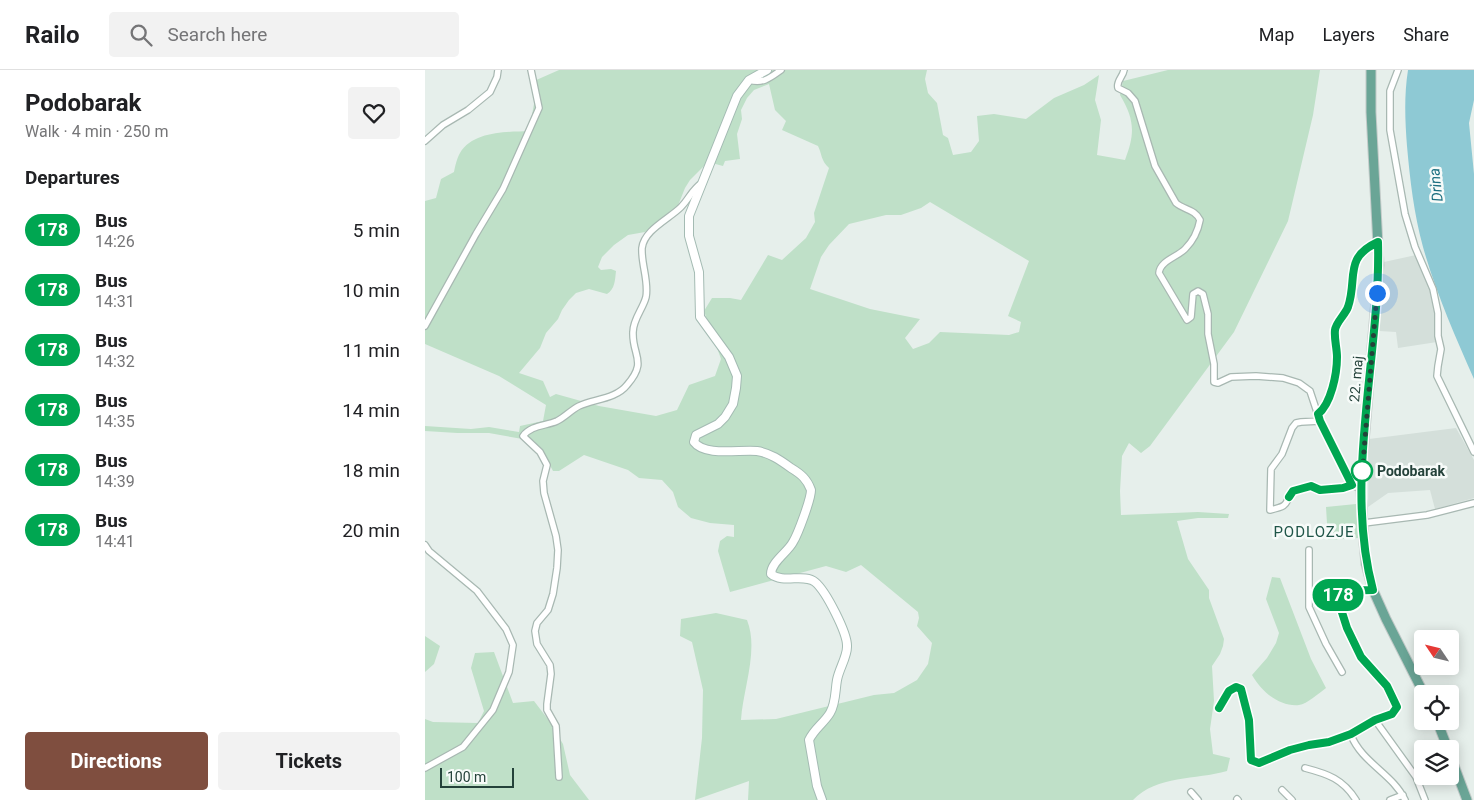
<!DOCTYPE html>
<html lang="en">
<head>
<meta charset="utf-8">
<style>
	:root { --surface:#fff; --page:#f2f2f2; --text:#202124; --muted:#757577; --line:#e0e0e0; --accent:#7f4e3f }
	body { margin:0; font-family:Roboto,sans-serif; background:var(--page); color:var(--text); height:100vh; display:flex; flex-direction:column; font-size:19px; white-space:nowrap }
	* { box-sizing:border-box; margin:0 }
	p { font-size:16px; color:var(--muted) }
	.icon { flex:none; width:28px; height:28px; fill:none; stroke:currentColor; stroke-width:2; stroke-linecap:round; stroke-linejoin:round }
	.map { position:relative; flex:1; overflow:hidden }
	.panel { display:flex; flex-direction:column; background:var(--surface); width:425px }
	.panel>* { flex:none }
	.badge { padding:0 10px; border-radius:16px; font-size:18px; line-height:32px }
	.needle { width:32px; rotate:305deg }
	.controls { position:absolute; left:989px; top:560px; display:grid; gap:10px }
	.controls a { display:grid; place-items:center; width:45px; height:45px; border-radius:5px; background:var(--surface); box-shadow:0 2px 12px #0003; font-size:25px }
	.scale { position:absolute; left:15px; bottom:12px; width:74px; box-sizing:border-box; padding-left:5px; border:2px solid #24423a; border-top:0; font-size:14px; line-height:18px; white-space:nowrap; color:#24423a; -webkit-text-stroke:4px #f7fbf9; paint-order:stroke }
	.you { position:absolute; width:25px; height:25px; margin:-12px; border:4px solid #fff; border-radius:50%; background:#1a73e8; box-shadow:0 0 0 8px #1a73e833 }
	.map>.badge { position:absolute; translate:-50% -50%; box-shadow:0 0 0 2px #fff }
	h2 { padding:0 25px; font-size:19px; line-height:45px }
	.round { display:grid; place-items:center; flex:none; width:52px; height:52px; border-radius:5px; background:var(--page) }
	.summary { display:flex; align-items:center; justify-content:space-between; height:85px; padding:0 25px }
	h1 { font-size:24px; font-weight:700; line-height:38px }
	.button { display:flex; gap:10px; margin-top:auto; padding:10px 25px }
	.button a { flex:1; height:58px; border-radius:5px; background:var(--accent); color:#fff; font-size:20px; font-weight:700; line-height:58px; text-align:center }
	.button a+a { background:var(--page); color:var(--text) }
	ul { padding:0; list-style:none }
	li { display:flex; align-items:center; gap:15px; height:60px; padding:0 25px }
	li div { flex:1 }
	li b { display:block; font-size:19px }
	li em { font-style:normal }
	li .badge { min-width:55px; font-weight:700; text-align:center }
	header { display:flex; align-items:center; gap:30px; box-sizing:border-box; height:70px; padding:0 25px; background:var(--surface); border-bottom:1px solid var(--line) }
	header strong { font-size:24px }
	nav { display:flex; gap:28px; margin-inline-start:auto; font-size:18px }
	.search { width:350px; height:45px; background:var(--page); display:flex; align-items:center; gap:12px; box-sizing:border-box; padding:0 18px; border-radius:5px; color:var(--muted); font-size:19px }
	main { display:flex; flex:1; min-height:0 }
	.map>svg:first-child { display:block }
</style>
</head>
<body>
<header>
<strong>Railo</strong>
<div class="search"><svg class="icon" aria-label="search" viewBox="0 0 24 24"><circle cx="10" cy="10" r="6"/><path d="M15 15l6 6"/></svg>Search here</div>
<nav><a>Map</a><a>Layers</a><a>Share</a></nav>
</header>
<main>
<section class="panel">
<div class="summary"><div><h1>Podobarak</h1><p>Walk · 4 min · 250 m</p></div><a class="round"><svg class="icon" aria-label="heart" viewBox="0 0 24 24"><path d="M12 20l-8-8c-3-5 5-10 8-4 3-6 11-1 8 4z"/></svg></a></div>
<h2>Departures</h2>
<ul>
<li><span class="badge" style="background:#00a651;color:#fff">178</span><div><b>Bus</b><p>14:26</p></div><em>5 min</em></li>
<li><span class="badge" style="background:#00a651;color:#fff">178</span><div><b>Bus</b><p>14:31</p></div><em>10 min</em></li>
<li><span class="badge" style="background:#00a651;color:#fff">178</span><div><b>Bus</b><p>14:32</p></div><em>11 min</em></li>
<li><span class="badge" style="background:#00a651;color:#fff">178</span><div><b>Bus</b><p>14:35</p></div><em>14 min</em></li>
<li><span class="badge" style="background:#00a651;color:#fff">178</span><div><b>Bus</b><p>14:39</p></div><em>18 min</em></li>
<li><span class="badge" style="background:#00a651;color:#fff">178</span><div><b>Bus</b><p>14:41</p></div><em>20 min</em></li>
</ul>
<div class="button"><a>Directions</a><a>Tickets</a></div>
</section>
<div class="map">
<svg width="1049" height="730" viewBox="0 0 1049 730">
	<rect width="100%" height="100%" fill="#e6efeb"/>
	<path fill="#d4dfda" d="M 991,185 L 1005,217 L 1010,239 L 1012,272 L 973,278 L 971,262 L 954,261 L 959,192 Z
		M 1031,358 L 1049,390 L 1049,428 L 1010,439 L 1005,420 L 963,423 L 943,437 L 944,369 Z"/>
	<path fill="#bfe0c8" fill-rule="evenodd" d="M 134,0 L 502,0 L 500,9 L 503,23 L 512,33 L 518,65 L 523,68 L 528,85 L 546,82 L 554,71 L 552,46 L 569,44 L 601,49 L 629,28 L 659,15 L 674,5 L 670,30 L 676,50 L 672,85 L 700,90 C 710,64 710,50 695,25 L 698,11 L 743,0 L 895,0 L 888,45 L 863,151 L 809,262 L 725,376 L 716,383 L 704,373 L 697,386 L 695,421 L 696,445 L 773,442 L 804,444 L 803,448 L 773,448 L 752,451 L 763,489 L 784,520 L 784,528 L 799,569 L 798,576 L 795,584 L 787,596 L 789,631 L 785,659 L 788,684 L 805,688 L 802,701 C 771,710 732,705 708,730 L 323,730 L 324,711 L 270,730 L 277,668 L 278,620 L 267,572 L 255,566 L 256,549 L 291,543 L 322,550 C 334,580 318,619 316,650 L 351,649 L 449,625 L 469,623 L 492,610 L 503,594 L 507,573 L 492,556 L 494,548 L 493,542 L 436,495 L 421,502 L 401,496 L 305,522 L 293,481 L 295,471 L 302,466 L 309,467 L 309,455 L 285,453 L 266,448 L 253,437 L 248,422 L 237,410 L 214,408 L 203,400 L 159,385 L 134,401 L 128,401 L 118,382 L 109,371 L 64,363 L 32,363 L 0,361 L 0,356 L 46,359 L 64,357 L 94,362 L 95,356 L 118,351 L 121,335 L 74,306 L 0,274 L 0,131 L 11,128 L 16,109 L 29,102 C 30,96 32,88 35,83 C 48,61 82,62 104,61 L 109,34 L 109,11 ZM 344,14 L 350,40 L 361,51 L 357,60 L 393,76 C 397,84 396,91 404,98 L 389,143 L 390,152 L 381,168 L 357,190 L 343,185 L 316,230 L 305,228 L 287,228 L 279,241 L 296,289 L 290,306 L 264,315 L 252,340 L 231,346 L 174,336 L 131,324 L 125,327 L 118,311 L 94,303 L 115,278 L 121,263 L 133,249 L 137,240 L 144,230 L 151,223 L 164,219 L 182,224 C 190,219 190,210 191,201 L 186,199 L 176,200 L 173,197 L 177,187 L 189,175 L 203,165 L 220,162 L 252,138 L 260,118 L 265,110 L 283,92 L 298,96 L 300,91 L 315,89 L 312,64 L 317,49 L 316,40 L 322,28 L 329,20 ZM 505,132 L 604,191 L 583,246 L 596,252 L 594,262 L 584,265 L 515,262 L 504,273 L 488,279 L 480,268 L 495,249 L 445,239 L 385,219 L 396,187 L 404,175 L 424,154 L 461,145 L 476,145 L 496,138 Z
		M 931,434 L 933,468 L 903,470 L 901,437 Z
		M 847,507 L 855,508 L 886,589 L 901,618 C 894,623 882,634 874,635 C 854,637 836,621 827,605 L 842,588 L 851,573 L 854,563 L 841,529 Z
		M 0,566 L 15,576 L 9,594 L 0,602 Z
		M 69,582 L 88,633 L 109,631 L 125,652 L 138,674 L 145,705 L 164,730 L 0,730 L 0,649 L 8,652 L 53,653 L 59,641 L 46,598 L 50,583 Z"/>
	<path fill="#8ec9d4" d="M 983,0 L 1049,0 L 1049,30 L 1044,53 L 1049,104 L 1049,309 C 1030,266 1011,223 998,177 C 989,144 985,110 982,76 C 980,51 979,25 983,0 Z"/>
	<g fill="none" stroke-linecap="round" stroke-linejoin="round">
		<defs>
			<path id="minor" d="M 699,0 C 698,7 691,11 693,18 L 703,23 L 710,31 L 730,96 L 751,133 C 759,140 770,139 775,150 C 773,161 769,170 760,179 C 752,187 735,191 734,203 L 762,250 L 766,247 L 768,224 L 773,221 L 778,224 L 783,244 L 783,264 L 789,294 L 789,312 L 793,313 L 806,307 L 831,306 L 858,308 L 874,313 L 885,321 L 895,351 L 927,415 L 936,419
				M 973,0 L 965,21 L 965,60 L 980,144 L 990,177 L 1008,219 L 1013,243 L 1013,266 L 1016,279 L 1013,296 L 1012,306 L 1049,382
				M 324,10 C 338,14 345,8 356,0
				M 0,71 L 18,55 L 43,40 L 65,22 L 72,7 L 73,0
				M 0,256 L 51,164 L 78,119 L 114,38 L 106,0
				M 893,344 C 906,333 912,304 912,287 C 912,278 909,269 910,260 C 911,252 920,245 923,237 C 933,208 917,188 953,172
				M 895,351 L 876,352 L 871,353 L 867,358 L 857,384 L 846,399 L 845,440 C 868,435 857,433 869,421 L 886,416 L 895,420 L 918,418 L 927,415
				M 939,453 L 1002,445 L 1049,433
				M 0,475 L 4,481 L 52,521 L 81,559 L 88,575 L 84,602 L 68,640 L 38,677 L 0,698
				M 884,480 L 884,537 L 901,574 L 917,602
				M 884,522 L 948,520
				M 794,638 L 804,621 L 811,617 L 816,619 L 824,650 L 826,690 L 831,693 C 844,692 855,684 867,680 C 880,675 895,675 908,671 C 924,666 935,657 949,650 C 957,646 968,645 972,637 L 961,616 L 936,587 L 923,558 L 914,533 L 912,521
				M 950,650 L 991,707 L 1000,730
				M 926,665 C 937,693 968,704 980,730
				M 880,698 C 903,704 918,709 931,730
				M 134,707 L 131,656 L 122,640 L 122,634 L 126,604 L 125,595 L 112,574 L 110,561 L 112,553 L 123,540 L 128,524 L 132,498 L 133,480 L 131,466 L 119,423 L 118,411 L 122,395 L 115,382 L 98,366 C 106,355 121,356 132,351 C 140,347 146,340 154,336 C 169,329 191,329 202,315 C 223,291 207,286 208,262 C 208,249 218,239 221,227 C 224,211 216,194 217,178 C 219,160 244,149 256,137 C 265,128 266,120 278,112
				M 857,720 L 867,730
				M 766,722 L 773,730
				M 812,729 L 813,730
				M 965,730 L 978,725"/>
			<path id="secondary" d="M 342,0 L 324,10 L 312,26 L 264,146 L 264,166 L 274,202 L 275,247 L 304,287 L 312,306 L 311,318 L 308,334 L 300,347 L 293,354 L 271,365 L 269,372 C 280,387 316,379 332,381 C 345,383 355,390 366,398 C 376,404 382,409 386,420 C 386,429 373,464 368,472 C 363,482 346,492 346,504 C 358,514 379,503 390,512 C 401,521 423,564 422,577 C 422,587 414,599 412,610 C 410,621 411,633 405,643 C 399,653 389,659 384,670 L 392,716 L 397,730"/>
			<path id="primary" d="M 946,0 L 946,42 L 954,195 L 938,384 L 936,419 L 939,473 L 941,494 L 948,520 L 961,549 L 999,624
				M 1012,651 L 1023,679
				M 1025,685 L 1042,730"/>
		</defs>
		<use href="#minor" stroke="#a8b8b2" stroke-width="8"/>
		<use href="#secondary" stroke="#a4bbb3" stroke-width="10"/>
		<use href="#primary" stroke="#c2cac8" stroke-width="11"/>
		<use href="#minor" stroke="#fff" stroke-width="5.5"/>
		<use href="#secondary" stroke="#fff" stroke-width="8"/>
		<use href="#primary" stroke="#6aa596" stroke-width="9"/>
	</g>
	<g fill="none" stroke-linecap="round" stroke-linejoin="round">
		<defs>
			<path id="line" d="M 794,638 L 804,621 L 811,617 L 816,619 L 824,650 L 826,690 L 834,693 L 865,680 L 884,675 L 904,672 L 926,664 L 950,650 L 967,644 L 972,637 L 962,616 L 936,587 L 922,558 L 914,533 L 912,521 L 948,520 C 918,409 956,285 953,172 C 918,188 933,208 923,237 C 920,245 911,252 910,260 C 909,269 912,278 912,287 C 912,304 906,334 893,344 L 895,351 L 927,415 L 918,418 L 895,420 L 886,416 L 868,421 L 864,427"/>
		</defs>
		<use href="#line" stroke="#fff" stroke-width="11"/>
		<use href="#line" stroke="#00a651" stroke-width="8"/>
		<path stroke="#24423a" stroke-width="5" stroke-dasharray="0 9" d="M 937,401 L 937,405 L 952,223"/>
	</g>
	<circle fill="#fff" stroke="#00a651" stroke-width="2.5" cx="937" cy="401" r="10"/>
	<g text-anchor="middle" stroke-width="5" stroke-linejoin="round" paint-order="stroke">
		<g font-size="14" fill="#24423a" stroke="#f7fbf9">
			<text transform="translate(931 309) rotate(-85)" y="5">22. maj</text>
		</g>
		<g font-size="14" font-weight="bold" fill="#24423a" stroke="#f7fbf9" text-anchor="start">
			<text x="952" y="406">Podobarak</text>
		</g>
		<g font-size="15" font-style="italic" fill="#1c6f80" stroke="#f7fbf9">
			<text transform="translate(1011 115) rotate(-96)" y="5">Drina</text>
		</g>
		<g font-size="15" letter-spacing="1" fill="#1f5548" stroke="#f7fbf9">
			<text x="889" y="467">PODLOZJE</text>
		</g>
	</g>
</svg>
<div class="controls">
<a><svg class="needle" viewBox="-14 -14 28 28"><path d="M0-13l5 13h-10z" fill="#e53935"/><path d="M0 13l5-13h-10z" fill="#757577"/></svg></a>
<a><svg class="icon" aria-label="locate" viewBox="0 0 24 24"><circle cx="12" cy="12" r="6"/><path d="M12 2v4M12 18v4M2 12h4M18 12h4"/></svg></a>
<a><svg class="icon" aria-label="layers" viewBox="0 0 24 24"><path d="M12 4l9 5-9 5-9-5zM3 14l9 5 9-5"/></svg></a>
</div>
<div class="scale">100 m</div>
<div class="you" style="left:952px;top:223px"></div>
<b class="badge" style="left:913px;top:525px;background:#00a651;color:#fff">178</b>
</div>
</main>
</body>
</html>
